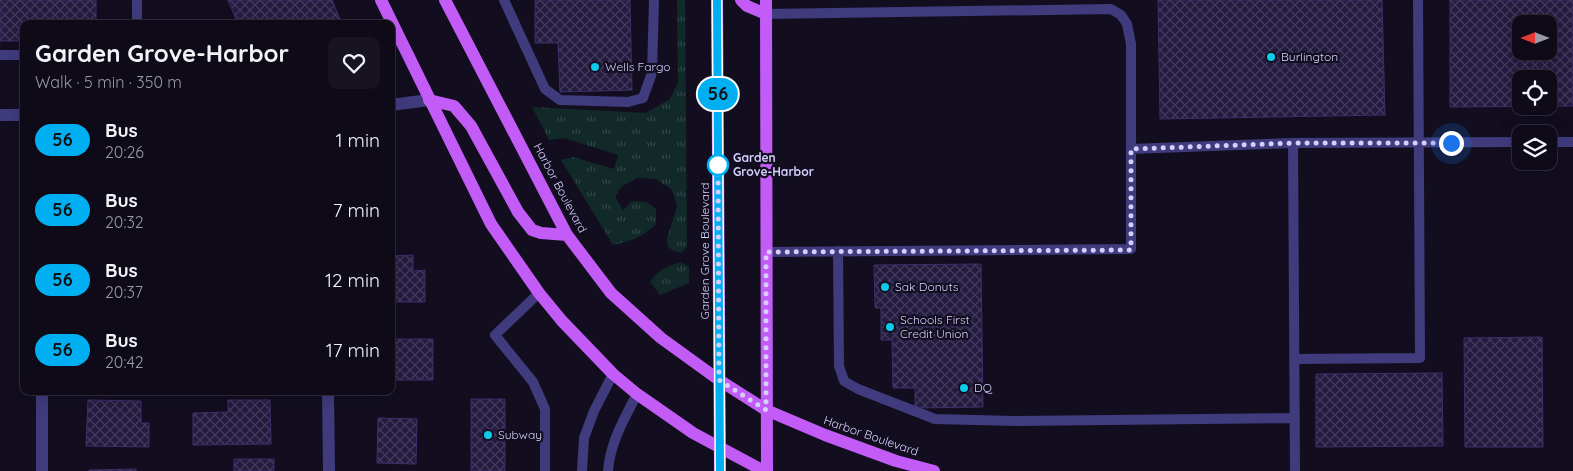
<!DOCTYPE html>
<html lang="en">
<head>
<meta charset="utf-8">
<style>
	:root { --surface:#0e0a18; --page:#171321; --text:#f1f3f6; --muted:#9b9aa2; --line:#2e2b37 }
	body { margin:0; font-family:Quicksand,sans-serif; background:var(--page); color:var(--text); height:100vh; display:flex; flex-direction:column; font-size:19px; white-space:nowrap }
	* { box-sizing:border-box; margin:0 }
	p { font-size:16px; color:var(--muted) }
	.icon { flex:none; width:28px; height:28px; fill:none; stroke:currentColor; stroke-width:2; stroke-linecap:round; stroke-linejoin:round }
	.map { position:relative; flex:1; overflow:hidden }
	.drawer { position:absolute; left:20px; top:20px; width:375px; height:375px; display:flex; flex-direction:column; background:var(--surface); border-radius:10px; box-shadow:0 5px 20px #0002,0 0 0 1px var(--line) }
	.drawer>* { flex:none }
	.badge { padding:0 10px; border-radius:16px; font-size:18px; line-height:32px }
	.needle { width:32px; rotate:270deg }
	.fabs { position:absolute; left:1512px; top:15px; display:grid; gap:10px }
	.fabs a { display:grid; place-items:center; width:45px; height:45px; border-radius:10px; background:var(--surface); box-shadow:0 5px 20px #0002,0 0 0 1px var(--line); font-size:25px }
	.you { position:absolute; width:25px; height:25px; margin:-12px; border:4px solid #fff; border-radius:50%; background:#1a73e8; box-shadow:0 0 0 8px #1a73e833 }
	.map>.badge { position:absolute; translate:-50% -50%; box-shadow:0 0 0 2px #fff }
	.round { display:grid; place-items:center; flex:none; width:52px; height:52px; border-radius:10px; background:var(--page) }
	.headline { display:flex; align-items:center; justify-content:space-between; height:85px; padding:0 15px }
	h1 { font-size:24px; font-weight:800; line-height:38px }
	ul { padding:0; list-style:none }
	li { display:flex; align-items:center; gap:15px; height:70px; padding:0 15px }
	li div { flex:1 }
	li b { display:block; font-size:19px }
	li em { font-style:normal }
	li .badge { min-width:55px; font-weight:700; text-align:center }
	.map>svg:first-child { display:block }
</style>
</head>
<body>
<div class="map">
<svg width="1573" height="471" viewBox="0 0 1573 471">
	<defs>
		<pattern id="grass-tufts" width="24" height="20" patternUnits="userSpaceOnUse" patternTransform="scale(1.25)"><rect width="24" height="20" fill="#112929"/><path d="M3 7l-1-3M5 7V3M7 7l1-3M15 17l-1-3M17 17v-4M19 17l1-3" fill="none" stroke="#334749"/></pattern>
		<pattern id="building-cross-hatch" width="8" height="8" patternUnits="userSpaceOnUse" patternTransform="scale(1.25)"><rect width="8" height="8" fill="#241b40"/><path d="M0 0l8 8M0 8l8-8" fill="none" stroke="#433b5c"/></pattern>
	</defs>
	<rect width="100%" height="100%" fill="#120e20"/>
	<path fill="url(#grass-tufts)" d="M 677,0 L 685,0 L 687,247 L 681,253 L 674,251 L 668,247 L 667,239 L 677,206 L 672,190 L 656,179 L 637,178 L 622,186 L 615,197 L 623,210 L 632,201 L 647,202 L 656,209 L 656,224 C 643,237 631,241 613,245 L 561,160 L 573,157 L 614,169 L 618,155 L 564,138 L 549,140 L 532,107 L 646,113 L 670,99 L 678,82 Z
		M 681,262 L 689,267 L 689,283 L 660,295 L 650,282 C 658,270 667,266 681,262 Z"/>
	<path fill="url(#building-cross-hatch)" stroke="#3c2e6a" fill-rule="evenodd" d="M 0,0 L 96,0 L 96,24 L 24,24 L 24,41 L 0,41 Z
		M 228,0 L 332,0 L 342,24 L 238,24 Z
		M 535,0 L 630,0 L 632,90 L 560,92 L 558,43 L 535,43 Z
		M 1158,0 L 1382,0 L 1385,115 L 1160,119 Z
		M 1450,0 L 1573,0 L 1573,106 L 1450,107 ZM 1521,24 L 1549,24 L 1549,51 L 1521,51 ZM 1521,79 L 1549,79 L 1549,106 L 1521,106 Z
		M 413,255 L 413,271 L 425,270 L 425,302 L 391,302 L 391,256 Z
		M 981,264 L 983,407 L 915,408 L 915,388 L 893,388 L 892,340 L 881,340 L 881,308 L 875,308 L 874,265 Z
		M 1542,337 L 1543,447 L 1465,447 L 1464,338 Z
		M 391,339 L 433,339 L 433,380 L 391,380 Z
		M 1442,373 L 1443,446 L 1316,447 L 1316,374 Z
		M 471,399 L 505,399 L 505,471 L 471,471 Z
		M 88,400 L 141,401 L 141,423 L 149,423 L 149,447 L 86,446 Z
		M 228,400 L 270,400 L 271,444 L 193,445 L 193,413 L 228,412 Z
		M 378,418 L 417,419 L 416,464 L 377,463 Z
		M 234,459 L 274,459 L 274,471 L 234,471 Z
		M 136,469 L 136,471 L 89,471 L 89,470 Z"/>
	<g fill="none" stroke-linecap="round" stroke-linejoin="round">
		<path stroke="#403b7c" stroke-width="10" d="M 504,0 L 545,89 L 560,100 L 628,102 L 643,98 L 652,73 L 654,0
			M 766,14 L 1111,9 L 1121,15 L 1127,24 L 1131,44 L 1131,149 L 1293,143 L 1521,142
			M 137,24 L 137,0
			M 0,55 L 24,55
			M 1549,142 L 1573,142
			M 1293,143 L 1295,471
			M 838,251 L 839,366 L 844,381 L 858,389 L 935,419 L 1015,421 L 1295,418
			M 766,252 L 1131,249 L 1131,149
			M 539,293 L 495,335 L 533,382 L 545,409 L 545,471
			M 1294,359 L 1420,358 L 1418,0
			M 582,471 L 584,438 L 594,411 L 613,374
			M 608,471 C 610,443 624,419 637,394"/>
		<path stroke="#403b7c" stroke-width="12" d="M 391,105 L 429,100
			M 0,115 L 24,115
			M 42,391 L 42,471
			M 328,391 L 329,471"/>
		<path stroke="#c35cf7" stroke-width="12" d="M 381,0 L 491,224 L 539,293 L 562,321 L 613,374 L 637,394 L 693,433 L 764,471
			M 445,0 L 567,235 L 611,293 L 661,338 L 719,380 L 766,410 L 825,435 L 896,461 L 934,471
			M 717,0 L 720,471
			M 741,0 L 747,6 L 766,14
			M 766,0 L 767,471
			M 429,100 L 454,106 L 471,126 L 518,212 L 532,230 L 541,233 L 567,235"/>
	</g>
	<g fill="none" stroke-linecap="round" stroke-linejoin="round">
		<defs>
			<path id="line" d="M 717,0 L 720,471"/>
		</defs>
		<use href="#line" stroke="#fff" stroke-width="11"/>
		<use href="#line" stroke="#00aff2" stroke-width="8"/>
		<path stroke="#d6cffd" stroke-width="5" stroke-dasharray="0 9" d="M 718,165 L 719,380 L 766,410 L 766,252 L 1131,250 L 1131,149 L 1293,143 L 1451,143"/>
	</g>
	<g fill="#0cccec" stroke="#120e20" stroke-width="2">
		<circle cx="1271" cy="57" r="5"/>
		<circle cx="595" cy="67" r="5"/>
		<circle cx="885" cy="287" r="5"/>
		<circle cx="890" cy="327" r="5"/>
		<circle cx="964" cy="388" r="5"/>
		<circle cx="488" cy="435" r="5"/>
	</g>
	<circle fill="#fff" stroke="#00aff2" stroke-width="2.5" cx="718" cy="165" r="10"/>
	<g text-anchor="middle" stroke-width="4.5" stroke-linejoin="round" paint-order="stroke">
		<g font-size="12" fill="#d6cffd" stroke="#120e20" text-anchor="start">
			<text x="1281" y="61">Burlington</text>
			<text x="605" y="71">Wells Fargo</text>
			<text x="895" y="291">Sak Donuts</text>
			<text x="900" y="324">Schools First<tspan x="900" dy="14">Credit Union</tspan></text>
			<text x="974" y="392">DQ</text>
			<text x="498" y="439">Subway</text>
		</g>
		<g font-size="12" font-weight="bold" fill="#d6cffd" stroke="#120e20" text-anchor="start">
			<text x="733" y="162">Garden<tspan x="733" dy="14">Grove-Harbor</tspan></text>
		</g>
		<g font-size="12" fill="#d6cffd" stroke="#120e20">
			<text transform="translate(560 188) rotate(62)" y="4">Harbor Boulevard</text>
			<text transform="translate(705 251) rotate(-90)" y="4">Garden Grove Boulevard</text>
			<text transform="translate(871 436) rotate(19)" y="4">Harbor Boulevard</text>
		</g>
	</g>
</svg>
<div class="fabs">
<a><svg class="needle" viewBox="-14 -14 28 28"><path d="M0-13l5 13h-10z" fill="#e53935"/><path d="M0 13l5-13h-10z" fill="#9b9aa2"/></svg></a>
<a><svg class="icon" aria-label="locate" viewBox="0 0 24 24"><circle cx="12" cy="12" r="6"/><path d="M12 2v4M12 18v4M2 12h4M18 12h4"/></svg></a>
<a><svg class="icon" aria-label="layers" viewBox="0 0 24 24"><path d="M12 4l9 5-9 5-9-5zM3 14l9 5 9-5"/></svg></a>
</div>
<div class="you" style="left:1451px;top:143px"></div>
<b class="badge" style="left:718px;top:94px;background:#00aff2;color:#111">56</b>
<section class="drawer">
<div class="headline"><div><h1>Garden Grove-Harbor</h1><p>Walk · 5 min · 350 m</p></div><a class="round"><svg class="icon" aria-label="heart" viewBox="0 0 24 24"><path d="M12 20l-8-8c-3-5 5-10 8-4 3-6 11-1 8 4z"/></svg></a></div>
<ul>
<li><span class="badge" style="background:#00aff2;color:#111">56</span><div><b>Bus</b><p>20:26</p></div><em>1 min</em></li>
<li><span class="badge" style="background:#00aff2;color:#111">56</span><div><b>Bus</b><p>20:32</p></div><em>7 min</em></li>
<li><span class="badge" style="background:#00aff2;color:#111">56</span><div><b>Bus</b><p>20:37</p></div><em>12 min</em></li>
<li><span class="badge" style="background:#00aff2;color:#111">56</span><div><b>Bus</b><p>20:42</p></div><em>17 min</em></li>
</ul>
</section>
</div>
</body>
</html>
